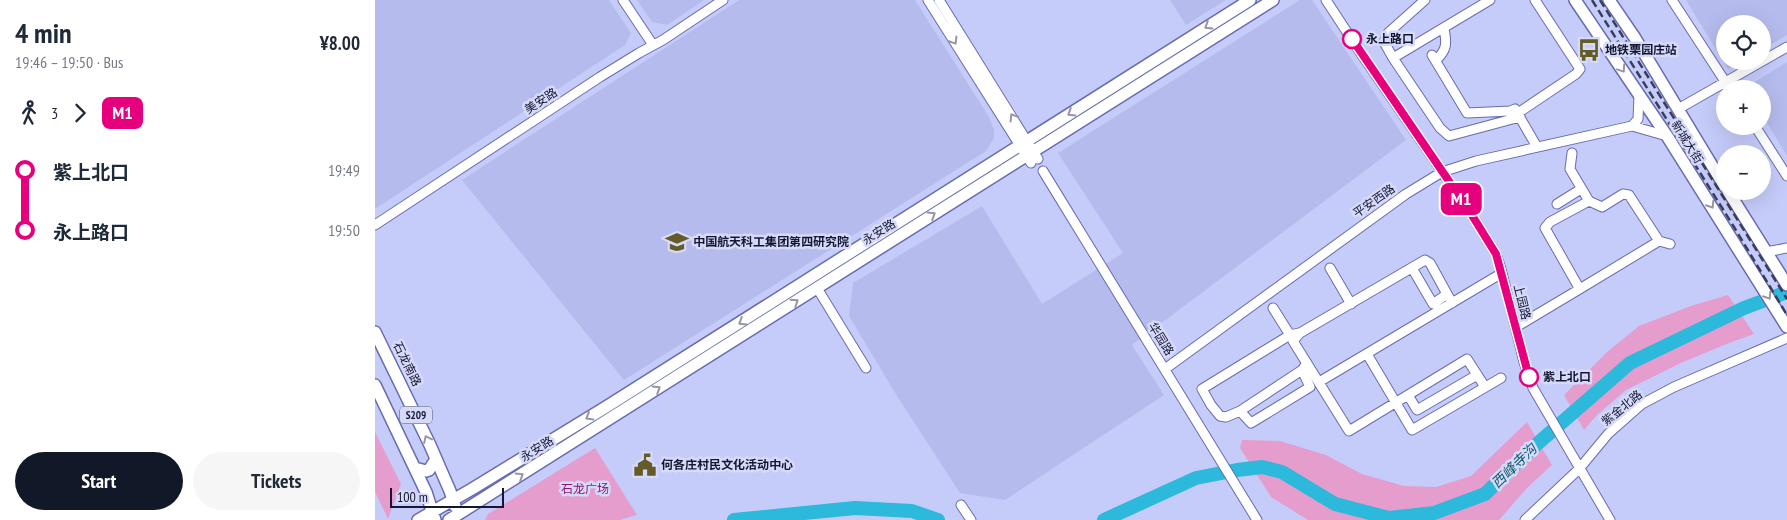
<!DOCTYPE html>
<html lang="en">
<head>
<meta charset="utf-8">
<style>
	:root { --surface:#fff; --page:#f6f6f7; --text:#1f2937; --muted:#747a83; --accent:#111827 }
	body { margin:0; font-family:"PT Sans Narrow","Noto Sans SC",sans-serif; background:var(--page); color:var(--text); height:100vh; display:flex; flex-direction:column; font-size:19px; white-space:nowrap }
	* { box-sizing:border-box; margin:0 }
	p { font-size:16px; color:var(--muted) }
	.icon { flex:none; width:28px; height:28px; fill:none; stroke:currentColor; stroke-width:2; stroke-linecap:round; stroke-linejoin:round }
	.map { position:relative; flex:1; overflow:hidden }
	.panel { display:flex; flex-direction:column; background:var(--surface); width:375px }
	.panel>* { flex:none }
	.badge { padding:0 10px; border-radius:8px; font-size:18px; line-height:32px }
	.controls { position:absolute; left:1341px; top:15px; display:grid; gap:10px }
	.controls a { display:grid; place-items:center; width:55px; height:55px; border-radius:50%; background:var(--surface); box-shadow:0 5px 20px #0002; font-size:25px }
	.scale { position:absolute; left:15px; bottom:12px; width:114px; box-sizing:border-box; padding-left:5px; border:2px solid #151632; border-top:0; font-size:14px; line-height:18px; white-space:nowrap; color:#151632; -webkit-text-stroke:4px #d6daf9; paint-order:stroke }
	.map>.badge { position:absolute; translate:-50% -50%; box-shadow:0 0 0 2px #fff }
	.legs { display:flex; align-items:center; gap:8px; height:55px; padding:0 15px; font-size:16px }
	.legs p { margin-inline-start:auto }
	.headline { display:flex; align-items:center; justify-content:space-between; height:85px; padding:0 15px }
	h1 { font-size:28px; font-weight:600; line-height:38px }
	.button { display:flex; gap:10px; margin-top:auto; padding:10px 15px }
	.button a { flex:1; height:58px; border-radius:30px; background:var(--accent); color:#fff; font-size:20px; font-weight:600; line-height:58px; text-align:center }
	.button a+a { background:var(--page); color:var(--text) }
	ul { padding:0 15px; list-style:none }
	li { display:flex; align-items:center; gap:18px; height:60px; font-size:19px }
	li i { display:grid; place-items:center; width:8px; height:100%; margin:0 6px; background:currentColor }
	li i::after { content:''; width:12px; height:12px; margin:-6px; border:4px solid; border-radius:50%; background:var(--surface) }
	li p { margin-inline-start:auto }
	li:first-child i { background:linear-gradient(#0000 50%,currentColor 0) }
	li:last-child i { background:linear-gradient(currentColor 50%,#0000 0) }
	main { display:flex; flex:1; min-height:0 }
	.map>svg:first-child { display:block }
</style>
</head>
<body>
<main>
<section class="panel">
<div class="headline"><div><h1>4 min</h1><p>19:46 – 19:50 · Bus</p></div><b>¥8.00</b></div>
<div class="legs"><svg class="icon" aria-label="walk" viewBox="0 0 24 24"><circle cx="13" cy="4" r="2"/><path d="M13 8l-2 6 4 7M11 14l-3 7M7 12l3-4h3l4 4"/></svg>3<svg class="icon" aria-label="forward" viewBox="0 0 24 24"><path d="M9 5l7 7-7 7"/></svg><b class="badge" style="background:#e6007e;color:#fff">M1</b></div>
<ul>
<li><i style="color:#e6007e"></i><b>紫上北口</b><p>19:49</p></li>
<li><i style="color:#e6007e"></i><b>永上路口</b><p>19:50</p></li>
</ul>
<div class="button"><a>Start</a><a>Tickets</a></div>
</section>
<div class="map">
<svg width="1412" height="520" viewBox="0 0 1412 520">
	<rect width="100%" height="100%" fill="#c6ccfa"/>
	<path fill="#b5bbec" d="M 0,0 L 234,0 L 256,33 L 250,45 L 0,209 Z
		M 262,0 L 329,0 L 292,25 L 277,22 Z
		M 364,0 L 540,0 L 614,117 L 619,130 L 619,138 L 611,151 L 249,380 L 87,180 Z
		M 795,0 L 851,0 L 811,25 Z
		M 925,0 L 937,0 L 1031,140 L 757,345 L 789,395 L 630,500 L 585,493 L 522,396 L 474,316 L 478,283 L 607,206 L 667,304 L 748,253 L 683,153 Z
		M 1311,0 L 1412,0 L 1412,35 L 1388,49 L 1388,24 L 1350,24 L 1350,61 L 1367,61 L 1353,69 Z
		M 1412,62 L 1412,156 L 1388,116 L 1388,89 L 1370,88 Z"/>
	<path fill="#e59dce" d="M 1353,295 L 1379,334 L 1354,343 L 1306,363 L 1251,390 L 1222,415 L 1209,430 L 1189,395 L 1232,352 L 1264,326 L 1316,306 Z
		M 1152,422 L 1177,465 L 1153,487 L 1124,520 L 933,520 L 896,497 L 865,448 L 867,440 L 905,441 L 951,455 L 987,474 L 1029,486 L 1061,487 L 1096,476 Z
		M 0,432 L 26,484 L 13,519 L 0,492 Z
		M 220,448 L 262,515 L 245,520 L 110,520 L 113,514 Z"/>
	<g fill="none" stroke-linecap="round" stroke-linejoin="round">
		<path stroke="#2db9db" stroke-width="14" d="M 359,520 L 480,508 L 537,511 L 563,520
			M 729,520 L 821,478 L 862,470 L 887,467 L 907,472 L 960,504 L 1014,518 L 1059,513 L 1110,494 L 1154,451 L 1255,363 L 1369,308 L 1412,292"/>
		<defs>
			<path id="minor" d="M 248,0 L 278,45
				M 553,0 L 656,163
				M 564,0 L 663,159
				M 951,0 L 987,55 L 1095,212 L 1121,254 L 1126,269 L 1149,362 L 1158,388 L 1235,520
				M 1115,0 L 1018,58 L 1065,128 L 1074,136 L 1145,117
				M 1297,0 L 1355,89
				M 1057,55 L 1092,113 L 1135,111 L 1140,109 L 1162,147
				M 1018,58 L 1009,42 L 1013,33 L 1050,0
				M 1061,60 C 1072,50 1072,43 1069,29
				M 1264,95 L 1263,119 L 1257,126 L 1292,136
				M 1303,109 L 1412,47
				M 1143,113 L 1201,74 L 1205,69 L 1160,0
				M 1380,126 L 1412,176
				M 668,171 L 882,520
				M 1182,204 L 1206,189
				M 0,225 L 225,77 L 264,53 L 288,40 L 348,0
				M 1284,241 L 1295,244
				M 1391,252 L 1412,248
				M 955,268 L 976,304
				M 1037,268 L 1058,304 L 1072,294
				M 442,288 L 491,368
				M 1203,290 L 1284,241 L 1254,195 L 1248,194 L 1227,207 L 1214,201
				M 1077,303 L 1055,263 L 1050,260 L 925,333 L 918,341 L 974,431 L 1092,359 L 1110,387
				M 898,308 L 915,335
				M 1141,327 L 1203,290 L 1203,286 L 1170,228 L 1175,222 L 1214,201 L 1195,169 L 1197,153
				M 992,354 L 1037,430 L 1126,378
				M 790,369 L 1031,194 L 1067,172 L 1101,161 L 1257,126
				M 927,370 L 865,411 L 876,423 L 935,387 L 927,370 L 932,363
				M 944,382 L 1127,273
				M 1033,395 L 1042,410 L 1102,375
				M 865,411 L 851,417 L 845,416 L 836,405 L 827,389 L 915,335 L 924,333
				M 586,505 L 596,520
				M 1150,520 L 1204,469 L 1233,434 L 1267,404 L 1299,387 L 1412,338"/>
			<path id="major" d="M 1200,0 L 1292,136 L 1412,327
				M 1234,0 L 1260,38 L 1350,187
				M 1353,191 L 1412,285
				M 0,332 L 55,445 L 75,491 L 80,506
				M 0,385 L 51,492 L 60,520
				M 40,468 L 51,471 L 54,470 L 61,459
				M 43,520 L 97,489 L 231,407 L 875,0
				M 74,520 L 898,0"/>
		</defs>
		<use href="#minor" stroke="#676cb2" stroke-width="11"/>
		<use href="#major" stroke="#676cb2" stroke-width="14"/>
		<use href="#minor" stroke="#fff" stroke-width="9"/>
		<use href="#major" stroke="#fff" stroke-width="11"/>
		<path stroke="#3b3d5d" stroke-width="2.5" stroke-dasharray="8 4" stroke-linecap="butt" d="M 1217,0 L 1359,227 L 1412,315
			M 1225,0 L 1412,299"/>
	</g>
	<defs><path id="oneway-chevron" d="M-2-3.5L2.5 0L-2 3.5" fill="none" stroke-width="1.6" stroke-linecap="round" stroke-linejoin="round" transform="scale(1.25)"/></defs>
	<g stroke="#9696a3">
		<use href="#oneway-chevron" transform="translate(833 26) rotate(148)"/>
		<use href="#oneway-chevron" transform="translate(579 41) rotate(58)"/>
		<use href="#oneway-chevron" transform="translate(1247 69) rotate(56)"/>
		<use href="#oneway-chevron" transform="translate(696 113) rotate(148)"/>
		<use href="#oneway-chevron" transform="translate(638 117) rotate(-122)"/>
		<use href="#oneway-chevron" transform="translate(1336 205) rotate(58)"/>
		<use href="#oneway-chevron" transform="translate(557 215) rotate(-32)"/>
		<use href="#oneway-chevron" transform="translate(1393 296) rotate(58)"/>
		<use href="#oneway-chevron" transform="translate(420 302) rotate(-33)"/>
		<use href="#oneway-chevron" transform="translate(367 322) rotate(148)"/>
		<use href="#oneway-chevron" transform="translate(282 389) rotate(-32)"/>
		<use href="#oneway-chevron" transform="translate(214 417) rotate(149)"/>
		<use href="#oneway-chevron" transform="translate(52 439) rotate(-115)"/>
		<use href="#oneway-chevron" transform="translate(145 476) rotate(-32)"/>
	</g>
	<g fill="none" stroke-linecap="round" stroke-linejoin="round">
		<defs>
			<path id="line-1" d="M 977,39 L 1095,212 L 1121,254 L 1154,377"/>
		</defs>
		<use href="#line-1" stroke="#fff" stroke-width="11"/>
		<use href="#line-1" stroke="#e6007e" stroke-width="8"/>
	</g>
	<defs>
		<symbol id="bus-bare" viewBox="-9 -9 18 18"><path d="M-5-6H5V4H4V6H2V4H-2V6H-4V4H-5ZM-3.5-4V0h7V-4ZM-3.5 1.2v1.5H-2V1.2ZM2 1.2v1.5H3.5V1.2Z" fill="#645b27" stroke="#d6daf9" stroke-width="2.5" paint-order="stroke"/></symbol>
		<symbol id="university-bare" viewBox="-9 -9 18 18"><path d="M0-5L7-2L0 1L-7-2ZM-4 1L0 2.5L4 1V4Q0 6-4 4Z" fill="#645b27" stroke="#d6daf9" stroke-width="2.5" paint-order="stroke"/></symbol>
		<symbol id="civic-bare" viewBox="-9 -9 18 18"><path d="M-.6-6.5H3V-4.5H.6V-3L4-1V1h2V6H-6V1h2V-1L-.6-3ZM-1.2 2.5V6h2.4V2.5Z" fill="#645b27" stroke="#d6daf9" stroke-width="2.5" paint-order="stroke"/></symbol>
	</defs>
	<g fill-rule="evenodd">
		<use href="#bus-bare" x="1198" y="34" width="32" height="32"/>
		<use href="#university-bare" x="286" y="226" width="32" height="32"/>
		<use href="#civic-bare" x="254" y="449" width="32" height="32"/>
	</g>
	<g fill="#fff" stroke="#e6007e" stroke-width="2.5">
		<circle cx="977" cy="39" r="9"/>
		<circle cx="1154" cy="377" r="9"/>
	</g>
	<g text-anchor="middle" stroke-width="5" stroke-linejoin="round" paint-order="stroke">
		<rect fill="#d6daf9" stroke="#4f516e" stroke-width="1" x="25" y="406.5" width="32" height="17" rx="4"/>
		<g font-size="11" font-weight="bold" fill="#151632">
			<text x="41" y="419">S209</text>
		</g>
		<g font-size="12" font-weight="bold" fill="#151632" stroke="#d6daf9" text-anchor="start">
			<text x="991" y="43">永上路口</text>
			<text x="1168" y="381">紫上北口</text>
		</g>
		<g font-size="12" font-weight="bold" fill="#151632" stroke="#d6daf9" text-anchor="start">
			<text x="1230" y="54">地铁栗园庄站</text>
			<text x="318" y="246">中国航天科工集团第四研究院</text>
			<text x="286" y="469">何各庄村民文化活动中心</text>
		</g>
		<g font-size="12" fill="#151632" stroke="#d6daf9">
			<text transform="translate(166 101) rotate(-33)" y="4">美安路</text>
			<text transform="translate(1312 142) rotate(58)" y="4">新城大街</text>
			<text transform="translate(999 201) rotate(-35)" y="4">平安西路</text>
			<text transform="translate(504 232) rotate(-32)" y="4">永安路</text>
			<text transform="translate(1147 302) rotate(76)" y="4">上园路</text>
			<text transform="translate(786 339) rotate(58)" y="4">华园路</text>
			<text transform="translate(32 364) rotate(64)" y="4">石龙南路</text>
			<text transform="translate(1247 408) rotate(-39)" y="4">紫金北路</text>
			<text transform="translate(162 449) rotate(-32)" y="4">永安路</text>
		</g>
		<g font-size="12" fill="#911576" stroke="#d6daf9">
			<text x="210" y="493">石龙广场</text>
		</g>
		<g font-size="14" font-style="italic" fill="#115b6d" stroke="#d6daf9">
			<text transform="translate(1139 466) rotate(-44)" y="5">西峰寺沟</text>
		</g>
	</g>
</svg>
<div class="controls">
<a><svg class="icon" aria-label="locate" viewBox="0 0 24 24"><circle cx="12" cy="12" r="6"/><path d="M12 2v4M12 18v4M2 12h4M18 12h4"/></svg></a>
<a>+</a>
<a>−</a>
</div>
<div class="scale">100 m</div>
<b class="badge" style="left:1086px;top:199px;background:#e6007e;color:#fff">M1</b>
</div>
</main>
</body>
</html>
